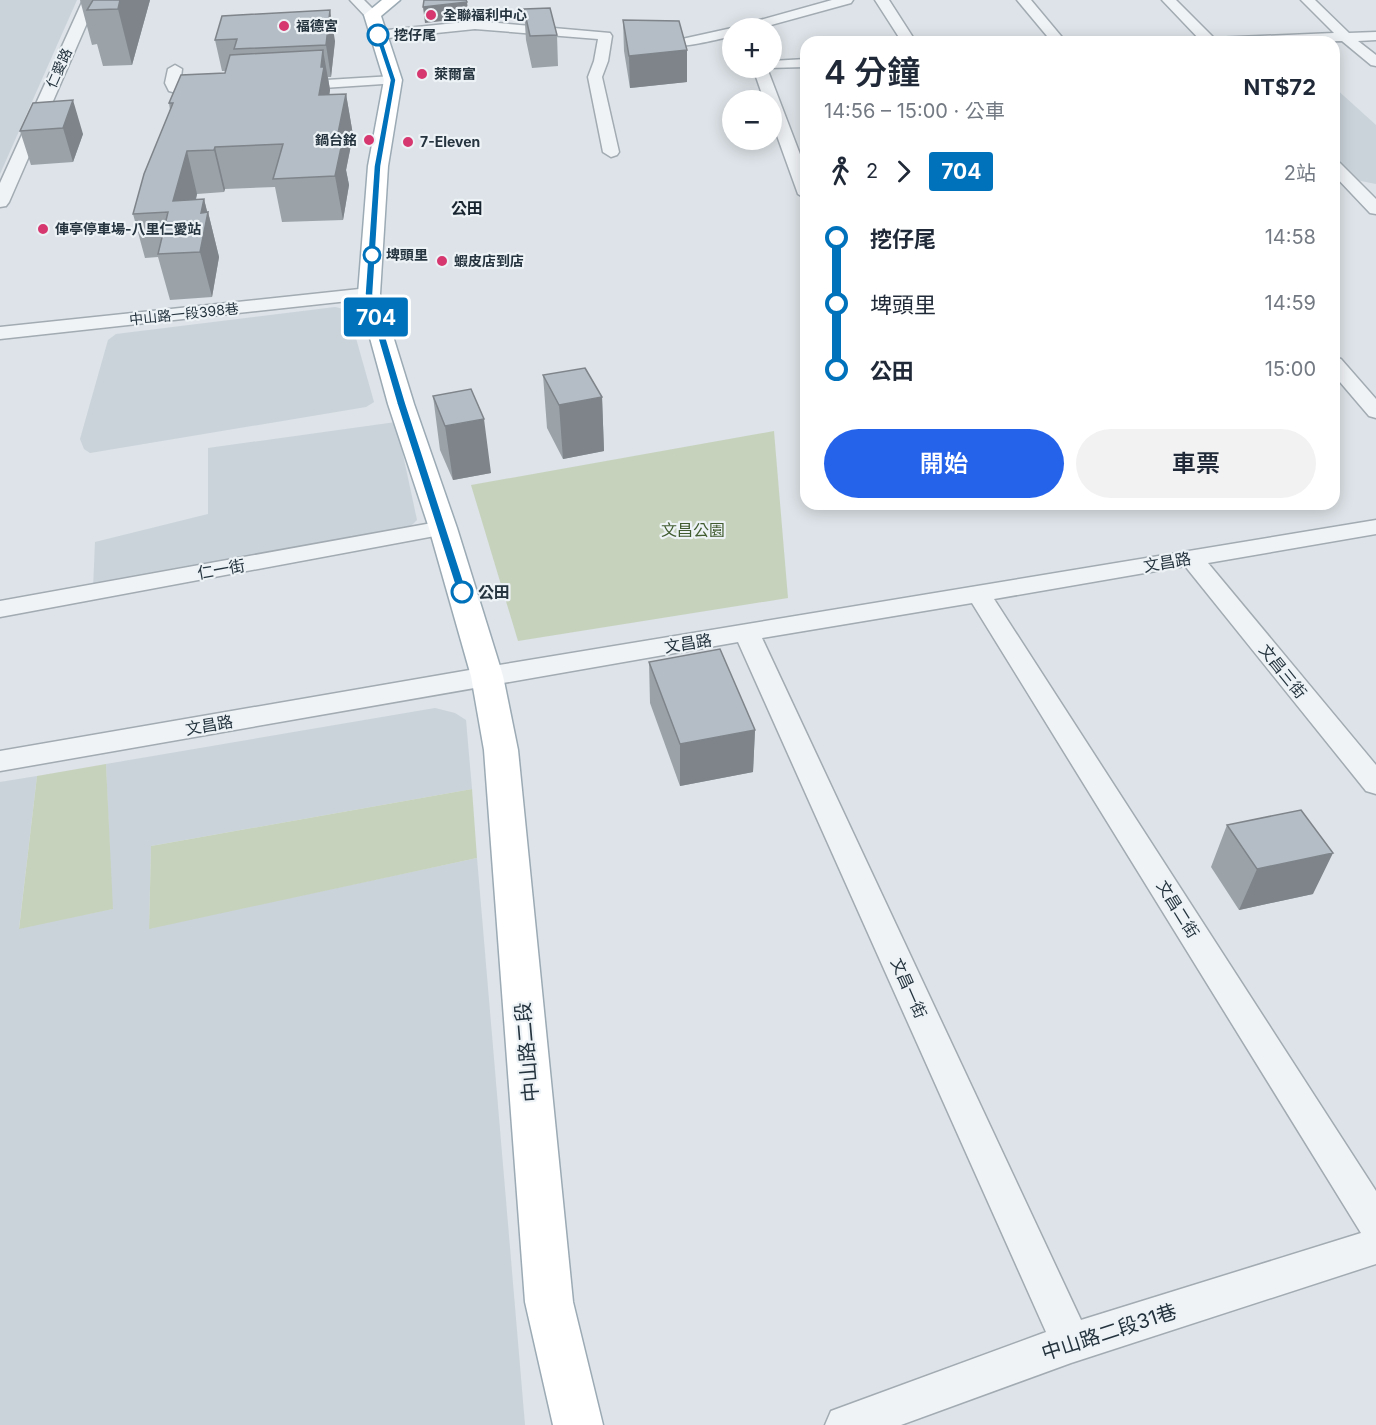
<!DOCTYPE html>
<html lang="zh-TW">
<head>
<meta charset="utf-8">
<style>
	:root { --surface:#fff; --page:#f2f2f3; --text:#1f2937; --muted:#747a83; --accent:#2563eb }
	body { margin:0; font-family:Inter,"Noto Sans TC",sans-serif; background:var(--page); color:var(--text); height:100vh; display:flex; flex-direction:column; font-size:22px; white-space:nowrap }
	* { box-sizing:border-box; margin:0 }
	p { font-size:20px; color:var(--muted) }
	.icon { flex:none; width:33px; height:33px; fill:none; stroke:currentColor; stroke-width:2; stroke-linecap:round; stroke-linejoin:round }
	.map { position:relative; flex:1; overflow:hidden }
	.sheet { position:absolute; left:800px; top:36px; width:540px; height:474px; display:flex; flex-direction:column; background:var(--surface); border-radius:18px; box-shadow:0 3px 15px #0003 }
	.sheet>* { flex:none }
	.badge { padding:0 12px; border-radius:4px; font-size:21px; line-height:39px }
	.tools { position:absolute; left:722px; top:18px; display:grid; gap:12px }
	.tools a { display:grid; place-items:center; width:60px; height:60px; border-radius:50%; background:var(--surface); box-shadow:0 3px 15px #0003; font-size:30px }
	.map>.badge { position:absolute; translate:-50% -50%; box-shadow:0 0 0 3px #fff }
	.legs { display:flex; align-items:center; gap:9px; height:66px; padding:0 24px; font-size:20px }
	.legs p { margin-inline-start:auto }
	.overview { display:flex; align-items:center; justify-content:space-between; height:102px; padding:0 24px }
	h1 { font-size:33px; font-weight:600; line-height:45px }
	.primary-button { display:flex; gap:12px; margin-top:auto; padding:12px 24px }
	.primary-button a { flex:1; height:69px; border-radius:36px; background:var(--accent); color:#fff; font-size:24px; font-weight:600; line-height:69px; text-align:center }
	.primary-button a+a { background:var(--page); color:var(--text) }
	ul { padding:0 24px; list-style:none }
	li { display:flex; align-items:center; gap:21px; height:66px; font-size:22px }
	li i { display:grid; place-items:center; width:9px; height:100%; margin:0 8px; background:currentColor }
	li i::after { content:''; width:15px; height:15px; margin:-8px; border:4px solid; border-radius:50%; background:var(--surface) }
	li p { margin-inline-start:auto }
	li:first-child i { background:linear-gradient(#0000 50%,currentColor 0) }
	li:last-child i { background:linear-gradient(currentColor 50%,#0000 0) }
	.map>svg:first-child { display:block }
</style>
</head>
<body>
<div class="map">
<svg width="1376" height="1425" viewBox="0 0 1376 1425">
	<rect width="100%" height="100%" fill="#dde3e8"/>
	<path fill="#cad3da" d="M 0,0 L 77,0 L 0,174 Z
		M 1334,87 L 1376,125 L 1376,184 L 1356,180 L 1334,157 Z
		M 335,307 L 348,310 L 374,402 L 366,407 L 90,453 L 84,449 L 80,439 L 108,340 L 116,334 Z
		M 396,422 L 417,520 L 407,530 L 93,590 L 95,542 L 208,514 L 208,448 Z
		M 435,708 L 455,713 L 466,720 L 472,789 L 151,846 L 149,928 L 477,858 L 525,1425 L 0,1425 L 0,782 L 37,776 L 19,928 L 112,909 L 106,764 Z"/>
	<path fill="#c7d2bd" d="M 774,431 L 788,598 L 518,641 L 471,485 Z
		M 106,764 L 113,909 L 19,929 L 37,776 Z
		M 472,789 L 477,858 L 149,929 L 151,846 Z"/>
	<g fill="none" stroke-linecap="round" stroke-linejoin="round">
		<defs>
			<path id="minor" d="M 83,0 L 97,0 L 9,202 L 6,206 L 0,207 L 0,183 Z
				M 350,0 L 364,0 L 379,15 L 377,18 L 367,18 Z
				M 832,0 L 853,0 L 851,3 L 760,28 L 740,28 L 742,25 Z
				M 875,0 L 889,0 L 916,42 L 902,42 Z
				M 1017,0 L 1031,0 L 1066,42 L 1052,42 Z
				M 1162,0 L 1176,0 L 1214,38 L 1334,33 L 1301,0 L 1315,0 L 1349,33 L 1376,32 L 1376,40 L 1358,41 L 1376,55 L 1376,66 L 1371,65 L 1342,41 L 1202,42 Z
				M 475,21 L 610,33 L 612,36 L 608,61 L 602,77 L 619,152 L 617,155 L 611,157 L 603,152 L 588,77 L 594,61 L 598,39 L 475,29 L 378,39 L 371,35 L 378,31 Z
				M 732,28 L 734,28 L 732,28 L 732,36 C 712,41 657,55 641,40 L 648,36 L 682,39 Z
				M 806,59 L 806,67 L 767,68 L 806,170 L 806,199 L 798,194 L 771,119 L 771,100 L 764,100 L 753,68 L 771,68 L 771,61 Z
				M 175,65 L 182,69 L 180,85 L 210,86 L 217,90 C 207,100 181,95 169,91 L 165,83 L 168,69 Z
				M 393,76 L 400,80 L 398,83 L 293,90 L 286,86 L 293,82 Z
				M 1334,161 L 1340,163 L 1376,199 L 1376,214 L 1370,213 L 1334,175 Z
				M 369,288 L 376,290 L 378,294 L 376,298 L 0,339 L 0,327 Z
				M 1334,357 L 1341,359 L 1376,399 L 1376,418 L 1369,416 L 1334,375 Z
				M 1376,520 L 1376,534 L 1208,563 L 1376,765 L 1376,794 L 1366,791 L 1185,566 L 994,599 L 1376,1191 L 1376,1264 L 1071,1363 L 901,1425 L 825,1425 L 831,1411 L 1046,1332 L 738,642 L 0,771 L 0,751 L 487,667 ZM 972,603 L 1361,1233 L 1081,1320 L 762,638 Z
				M 443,521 L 451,523 L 455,528 L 451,533 L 0,617 L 0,601 Z"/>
			<path id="major" d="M 382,0 L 400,0 L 381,16 L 402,80 L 388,166 L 380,294 L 414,404 L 457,528 L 503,676 L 518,750 L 573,1302 L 603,1425 L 553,1425 L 525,1302 L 484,750 L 471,676 L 429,528 L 388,404 L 358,294 L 368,166 L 384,80 L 364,15 Z"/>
		</defs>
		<use href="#minor" stroke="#a2abb2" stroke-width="3"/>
		<use href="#major" stroke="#9baab4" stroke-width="3"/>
		<use href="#minor" fill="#f0f3f6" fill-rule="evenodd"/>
		<use href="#major" fill="#fff" fill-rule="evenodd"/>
	</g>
	<path fill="#9ba3a9" d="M 80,0 L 150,0 L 132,65 L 103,66 L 97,44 L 92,45 Z
		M 524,9 L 557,35 L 558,66 L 532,68 L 526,40 Z
		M 222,16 L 335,41 L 331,77 L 328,77 L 330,90 L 329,95 L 346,94 L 353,135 L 346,170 L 349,185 L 343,220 L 282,222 L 275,187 L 225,189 L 224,192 L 197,194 L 196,200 L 204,199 L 207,212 L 208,212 L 219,257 L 212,297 L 170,300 L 158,257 L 145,258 L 133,214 L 170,110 L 169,103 L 225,73 L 226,71 L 222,71 L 215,40 Z
		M 623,20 L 687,50 L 687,82 L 630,88 L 624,51 Z
		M 33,103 L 83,134 L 73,162 L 31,165 L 20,131 Z
		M 543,375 L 602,397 L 604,451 L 563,459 L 547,428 Z
		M 433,396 L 491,473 L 453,480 L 440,450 Z
		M 649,662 L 755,730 L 753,772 L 680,786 L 650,703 Z
		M 1227,825 L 1313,894 L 1239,910 L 1211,867 Z"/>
	<path fill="#7e848a" d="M 120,0 L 150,0 L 132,65 L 118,9 Z
		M 467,2 L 469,18 L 425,23 L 423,7 Z
		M 330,10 L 335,41 L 331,77 L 326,45 Z
		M 323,50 L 330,90 L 329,97 L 319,95 Z
		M 687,50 L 687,82 L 630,88 L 629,56 Z
		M 346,94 L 353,135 L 346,170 L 349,185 L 343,220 L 335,176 L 336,143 Z
		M 73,100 L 83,134 L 73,162 L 63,128 Z
		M 215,147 L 225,189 L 224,192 L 214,150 Z
		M 187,151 L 197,194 L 184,245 L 173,201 Z
		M 204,199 L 208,215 L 208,212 L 219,257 L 212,297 L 200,252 L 201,213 Z
		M 602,397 L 604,451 L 563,459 L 559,405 Z
		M 484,419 L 491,473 L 453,480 L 445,426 Z
		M 755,730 L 753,772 L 680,786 L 680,744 Z
		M 1333,853 L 1313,894 L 1239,910 L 1257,869 Z"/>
	<path fill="#b4bdc5" stroke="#7e848a" stroke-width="1.5" d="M 93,0 L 120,0 L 118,9 L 87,10 Z
		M 424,0 L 466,0 L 467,2 L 423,7 Z
		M 550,8 L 557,35 L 530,36 L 524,9 Z
		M 330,10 L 326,45 L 234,49 L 237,39 L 215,40 L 222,16 Z
		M 623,20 L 679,21 L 687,50 L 629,56 Z
		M 323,50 L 321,67 L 324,67 L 319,95 L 346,94 L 336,143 L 342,143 L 335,176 L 273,179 L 283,144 L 215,147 L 214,150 L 187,151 L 173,201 L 204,199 L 201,213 L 208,212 L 200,252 L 158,254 L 168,212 L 133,214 L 144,174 L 173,103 L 169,103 L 181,75 L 225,73 L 230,55 Z
		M 73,100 L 63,128 L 20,131 L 33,103 Z
		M 585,368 L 602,397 L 559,405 L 543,375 Z
		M 471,389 L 484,419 L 445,426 L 433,396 Z
		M 720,649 L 755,730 L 680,744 L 649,662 Z
		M 1301,810 L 1333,853 L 1257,869 L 1227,825 Z"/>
	<path fill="#0072bc" stroke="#fff" stroke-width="1.5" d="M 378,33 L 381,35 L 396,80 L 381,166 L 373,294 L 406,404 L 467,592 L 462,595 L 457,592 L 397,404 L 365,294 L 374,166 L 390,80 L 375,35 Z"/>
	<g fill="#d7376f" stroke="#ecf2f5" stroke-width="2">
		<circle cx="431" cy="15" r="6"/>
		<circle cx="284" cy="26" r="6"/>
		<circle cx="422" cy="74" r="6"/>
		<circle cx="369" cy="140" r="6"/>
		<circle cx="408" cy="142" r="6"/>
		<circle cx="43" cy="229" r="6"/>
		<circle cx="442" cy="261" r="6"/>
	</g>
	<g fill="#fff" stroke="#0072bc" stroke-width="3">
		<circle cx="378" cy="35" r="10"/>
		<circle cx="372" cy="255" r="8"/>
		<circle cx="462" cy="592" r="10"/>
	</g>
	<g text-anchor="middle" stroke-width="4.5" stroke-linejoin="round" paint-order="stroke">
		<g font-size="14" font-weight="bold" fill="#25343f" stroke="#ecf2f5" text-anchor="start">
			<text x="443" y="20">全聯福利中心</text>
			<text x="296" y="31">福德宮</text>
			<text x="434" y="79">萊爾富</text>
			<text x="357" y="145" text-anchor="end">鍋台銘</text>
			<text x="420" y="147">7-Eleven</text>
			<text x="55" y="234">俥亭停車場-八里仁愛站</text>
			<text x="454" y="266">蝦皮店到店</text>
		</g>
		<g font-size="14" font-weight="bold" fill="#25343f" stroke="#ecf2f5" text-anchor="start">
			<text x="394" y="40">挖仔尾</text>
			<text x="386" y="260">埤頭里</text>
		</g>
		<g font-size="14" fill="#25343f" stroke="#ecf2f5">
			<text transform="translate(59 68) rotate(-66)" y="5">仁愛路</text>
			<text transform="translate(184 314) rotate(-6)" y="5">中山路一段398巷</text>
		</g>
		<g font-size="16" font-weight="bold" fill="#182530" stroke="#ecf2f5">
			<text x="467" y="214">公田</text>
		</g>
		<g font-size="16" fill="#425c31" stroke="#ecf2f5">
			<text x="693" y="536">文昌公園</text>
		</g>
		<g font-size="16" fill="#25343f" stroke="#ecf2f5">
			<text transform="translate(1167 562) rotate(-10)" y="6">文昌路</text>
			<text transform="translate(221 569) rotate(-10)" y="6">仁一街</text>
			<text transform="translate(688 643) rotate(-9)" y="6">文昌路</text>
			<text transform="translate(1283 671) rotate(51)" y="6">文昌三街</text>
			<text transform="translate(209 725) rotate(-10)" y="6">文昌路</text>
			<text transform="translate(1178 909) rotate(58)" y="6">文昌二街</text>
			<text transform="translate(909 988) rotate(66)" y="6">文昌一街</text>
		</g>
		<g font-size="16" font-weight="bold" fill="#25343f" stroke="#ecf2f5" text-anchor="start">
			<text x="478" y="598">公田</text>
		</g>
		<g font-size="20" fill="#25343f" stroke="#ecf2f5">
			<text transform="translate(527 1052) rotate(-95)" y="7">中山路二段</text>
			<text transform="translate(1109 1332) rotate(-18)" y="7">中山路二段31巷</text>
		</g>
	</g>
</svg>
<div class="tools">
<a>+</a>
<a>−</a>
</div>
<b class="badge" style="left:376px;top:317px;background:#0072bc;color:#fff">704</b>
<section class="sheet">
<div class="overview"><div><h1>4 分鐘</h1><p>14:56 – 15:00 · 公車</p></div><b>NT$72</b></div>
<div class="legs"><svg class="icon" aria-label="walk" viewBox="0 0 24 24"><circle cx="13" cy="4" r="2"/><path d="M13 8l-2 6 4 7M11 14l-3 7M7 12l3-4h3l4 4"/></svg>2<svg class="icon" aria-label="forward" viewBox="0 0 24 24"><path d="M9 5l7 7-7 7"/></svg><b class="badge" style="background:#0072bc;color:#fff">704</b><p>2站</p></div>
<ul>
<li><i style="color:#0072bc"></i><b>挖仔尾</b><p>14:58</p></li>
<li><i style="color:#0072bc"></i><span>埤頭里</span><p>14:59</p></li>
<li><i style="color:#0072bc"></i><b>公田</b><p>15:00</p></li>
</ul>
<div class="primary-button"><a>開始</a><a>車票</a></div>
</section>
</div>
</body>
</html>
